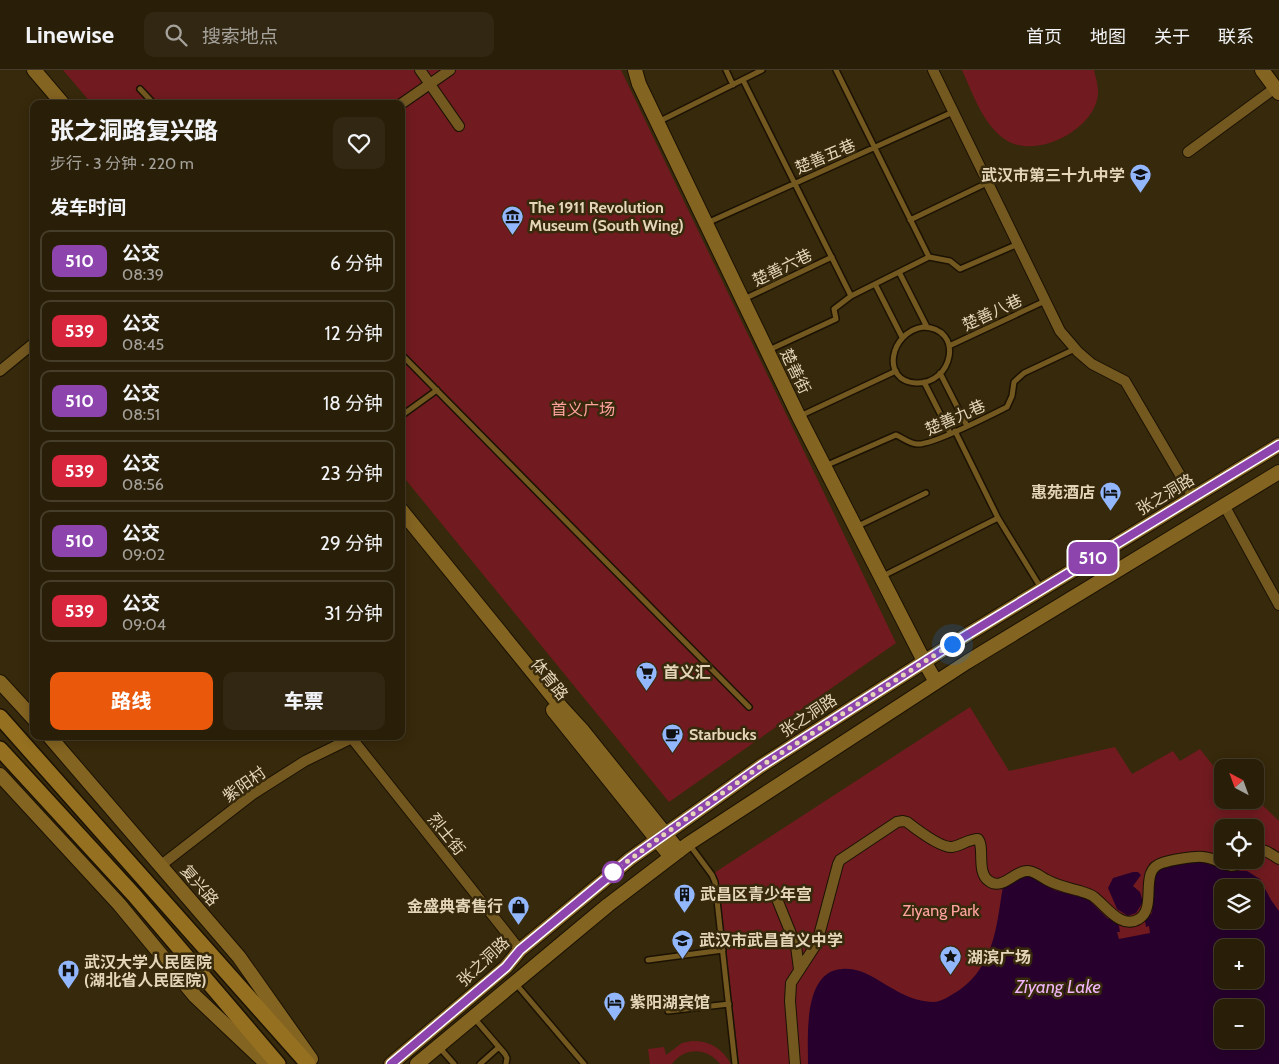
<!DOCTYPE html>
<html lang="zh">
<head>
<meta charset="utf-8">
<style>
	:root { --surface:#291f08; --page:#312712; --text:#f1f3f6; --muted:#a5a29c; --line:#453d29; --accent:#ea580c }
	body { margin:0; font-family:Cabin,"Noto Sans SC",sans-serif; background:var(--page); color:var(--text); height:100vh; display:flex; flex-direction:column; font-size:19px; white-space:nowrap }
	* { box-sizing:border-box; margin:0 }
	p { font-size:16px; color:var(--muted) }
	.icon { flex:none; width:28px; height:28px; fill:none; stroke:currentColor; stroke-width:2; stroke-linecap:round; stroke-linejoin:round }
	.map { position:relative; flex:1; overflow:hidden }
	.details { position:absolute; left:30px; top:30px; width:375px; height:640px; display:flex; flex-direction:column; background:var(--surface); border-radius:10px; box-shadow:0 2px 12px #0003,0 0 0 1px var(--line) }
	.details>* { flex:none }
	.badge { padding:0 10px; border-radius:8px; font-size:18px; line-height:32px }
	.needle { width:32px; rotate:319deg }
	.controls { position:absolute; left:1214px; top:689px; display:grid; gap:10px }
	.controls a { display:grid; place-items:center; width:50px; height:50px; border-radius:10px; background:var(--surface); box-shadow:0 2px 12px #0003,0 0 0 1px var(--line); font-size:25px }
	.you { position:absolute; width:25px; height:25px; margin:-12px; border:4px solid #fff; border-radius:50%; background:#1a73e8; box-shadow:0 0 0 8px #1a73e833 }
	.map>.badge { position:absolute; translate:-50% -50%; box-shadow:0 0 0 2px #fff }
	h2 { padding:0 20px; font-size:19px; line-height:45px }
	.round { display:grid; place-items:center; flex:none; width:52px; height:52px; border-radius:10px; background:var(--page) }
	.overview { display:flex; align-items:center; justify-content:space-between; height:85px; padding:0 20px }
	h1 { font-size:24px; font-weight:800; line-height:38px }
	.action { display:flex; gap:10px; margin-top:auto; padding:10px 20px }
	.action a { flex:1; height:58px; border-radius:10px; background:var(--accent); color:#fff; font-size:20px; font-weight:800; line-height:58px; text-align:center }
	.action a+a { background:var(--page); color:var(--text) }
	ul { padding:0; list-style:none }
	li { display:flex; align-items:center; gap:15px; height:62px; margin:0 10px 8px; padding:0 10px; border:2px solid var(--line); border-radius:10px }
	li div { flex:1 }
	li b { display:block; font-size:19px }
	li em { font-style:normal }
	li .badge { min-width:55px; font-weight:700; text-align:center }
	header { display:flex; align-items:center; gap:30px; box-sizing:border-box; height:70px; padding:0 25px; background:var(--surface); border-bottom:1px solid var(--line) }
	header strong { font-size:24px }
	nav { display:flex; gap:28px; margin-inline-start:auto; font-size:18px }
	.search { width:350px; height:45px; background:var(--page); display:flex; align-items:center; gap:12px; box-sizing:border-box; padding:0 18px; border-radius:10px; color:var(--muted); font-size:19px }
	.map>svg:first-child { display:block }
</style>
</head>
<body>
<header>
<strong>Linewise</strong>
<div class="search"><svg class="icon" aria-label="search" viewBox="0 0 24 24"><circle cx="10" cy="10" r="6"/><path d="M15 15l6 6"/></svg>搜索地点</div>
<nav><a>首页</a><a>地图</a><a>关于</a><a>联系</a></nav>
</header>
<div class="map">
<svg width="1279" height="994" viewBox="0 0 1279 994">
	<rect width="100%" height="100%" fill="#37290b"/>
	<path fill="#711b20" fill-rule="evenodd" d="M 63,0 L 621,0 L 896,573 L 669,732 L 401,404 L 401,34 L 92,34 Z
		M 962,0 L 1094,0 C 1096,9 1100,20 1097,30 C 1089,62 1035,89 1006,70 C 983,55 973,24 962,0 Z
		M 970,637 L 1009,701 L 1115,677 L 1132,704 L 1173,681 L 1180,691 L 1200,679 L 1222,707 L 1222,730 L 1255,730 L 1255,728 L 1279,751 L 1279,994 L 739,994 L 718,810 L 714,803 ZM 1222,758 L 1255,758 L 1255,790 L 1222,790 ZM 1222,818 L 1255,818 L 1255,850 L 1222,850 ZM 1222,878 L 1255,878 L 1255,910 L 1222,910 ZM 1222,938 L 1255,938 L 1255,970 L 1222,970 Z
		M 692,971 C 710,971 722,978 731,994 L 720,994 C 707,977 684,977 672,994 L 650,994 L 648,979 L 664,977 L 666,985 L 682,973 Z"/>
	<path fill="#27002d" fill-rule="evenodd" d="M 1205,791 L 1223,800 L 1247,801 L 1260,809 L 1271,830 L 1279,841 L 1279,994 L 808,994 C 808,967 803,901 842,899 C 852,898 862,901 871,906 C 891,917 910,932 934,932 C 943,931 951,925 958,921 C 971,912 981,900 987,886 C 997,865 999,839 1003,816 L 1029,804 L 1054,820 L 1088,829 L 1107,848 L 1115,851 L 1119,856 L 1120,862 L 1117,862 L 1119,869 L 1150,863 L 1149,856 L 1146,857 L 1145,851 L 1152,843 L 1155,805 C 1163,789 1190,792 1205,791 ZM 1222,818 L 1255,818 L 1255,850 L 1222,850 ZM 1222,878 L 1255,878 L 1255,910 L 1222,910 ZM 1222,938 L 1255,938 L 1255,970 L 1222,970 Z
		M 1133,802 L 1138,802 L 1141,805 L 1133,816 L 1140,822 L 1143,832 L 1136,843 L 1128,846 L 1117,839 L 1108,818 L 1113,808 Z"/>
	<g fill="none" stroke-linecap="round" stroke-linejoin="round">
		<defs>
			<path id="lane" d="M 726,0 L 733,15
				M 836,0 L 929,187 L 899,202 L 927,257
				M 743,10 L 851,226 L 875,214 L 902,267
				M 140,19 L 154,34
				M 658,52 L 762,0
				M 910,150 L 987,113
				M 707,153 L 953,42
				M 929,187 L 950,191 L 960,199 L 1018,174
				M 875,214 L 899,202
				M 744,229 L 832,187
				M 923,257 C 965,258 953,315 916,313 C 880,311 890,262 923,257 Z
				M 949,276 L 1045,231
				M 769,280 L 836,249 L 834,239 L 851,226
				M 401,284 L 749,637
				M 940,303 L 967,356
				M 924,312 L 950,363
				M 401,346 L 437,320
				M 800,346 L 896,301
				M 955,361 L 998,448 L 1041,518
				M 825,396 L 896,365 C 903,368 910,374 917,374 C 931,376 991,345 1007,337 L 1012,326 L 1014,312 L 1024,303 L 1075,279
				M 856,457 L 926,423
				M 881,507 L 998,448
				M 689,774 L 712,805 L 715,812 L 735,994
				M 648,890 L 723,880
				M 516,914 L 584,994
				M 668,941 L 729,934
				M 475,949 L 505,984 L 507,988 L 506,994
				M 439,977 L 454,994
				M 480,994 L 499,977"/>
			<path id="street" d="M 420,0 L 459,56
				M 933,0 L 1060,261 L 1078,282 L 1092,294 L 1125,311 L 1193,427
				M 401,34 L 450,0
				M 1188,82 L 1275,18
				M 0,301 L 34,273
				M 1224,435 L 1279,535
				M 350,666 L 520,880
				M 1255,782 C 1262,776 1272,785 1279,789
				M 160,796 L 253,724 L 305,691 L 352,668
				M 777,829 L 796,876 L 799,899
				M 795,994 L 790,931 L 791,913 L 817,873 L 838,794 L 840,790 L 897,752 L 903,751 L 907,752 C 916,759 941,778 952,777 C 961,776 968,769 978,769 C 985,777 976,803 989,811 C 1002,821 1014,801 1027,801 C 1034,800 1042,808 1047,810 C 1058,816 1069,818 1080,821 C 1085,823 1090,824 1094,827 C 1106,836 1121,860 1139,849 C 1158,837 1138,800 1162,793 C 1171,790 1194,786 1203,787 C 1220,788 1229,804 1245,790"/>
			<path id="secondary" d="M 34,0 L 63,34
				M 635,0 L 639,14 L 799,347 L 924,591 L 936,612
				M 1262,0 L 1279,23
				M 401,440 L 561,637 L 583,661 L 679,781
				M 0,612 L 34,649
				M 553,640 L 671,787
				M 49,666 L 239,887 L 311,989
				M 0,705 L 119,834 L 195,926 L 267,994
				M 391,994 L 506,897 L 520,880 L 630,789 L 761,696 L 952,574 L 1279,375
				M 417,994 L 608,835 L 688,774 L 967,592 L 1279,402"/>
			<path id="primary" d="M 0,647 L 308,994
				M 0,679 L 134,825 L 278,994"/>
		</defs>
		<use href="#lane" stroke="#1b1203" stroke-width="8"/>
		<use href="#street" stroke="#1b1203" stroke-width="12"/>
		<use href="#secondary" stroke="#1b1203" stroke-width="16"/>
		<use href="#primary" stroke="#1b1203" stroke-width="18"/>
		<use href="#lane" stroke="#735820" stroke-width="5"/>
		<use href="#street" stroke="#735820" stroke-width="10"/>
		<use href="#secondary" stroke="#846421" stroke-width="14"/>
		<use href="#primary" stroke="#957021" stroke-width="15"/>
	</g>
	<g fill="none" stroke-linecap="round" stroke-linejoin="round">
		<defs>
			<path id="line" d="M 391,994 L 506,897 L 520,880 L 630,789 L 761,696 L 952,574 L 1279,375"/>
		</defs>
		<use href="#line" stroke="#fff" stroke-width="11"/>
		<use href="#line" stroke="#8e44ad" stroke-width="8"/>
		<path stroke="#e4d5b9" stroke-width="5" stroke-dasharray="0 9" d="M 613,802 L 666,763 L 761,696 L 952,574"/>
	</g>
	<defs>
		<symbol id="school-pin" viewBox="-11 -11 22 30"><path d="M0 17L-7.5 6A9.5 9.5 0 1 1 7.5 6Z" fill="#92b7fd" stroke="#37290b"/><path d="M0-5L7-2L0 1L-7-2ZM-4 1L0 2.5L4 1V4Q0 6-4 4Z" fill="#111"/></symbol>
		<symbol id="museum-pin" viewBox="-11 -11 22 30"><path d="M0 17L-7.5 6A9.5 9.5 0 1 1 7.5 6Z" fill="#92b7fd" stroke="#37290b"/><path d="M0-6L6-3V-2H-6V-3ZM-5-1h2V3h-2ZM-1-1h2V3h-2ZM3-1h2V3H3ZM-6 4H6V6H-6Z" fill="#111"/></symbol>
		<symbol id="hotel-pin" viewBox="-11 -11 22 30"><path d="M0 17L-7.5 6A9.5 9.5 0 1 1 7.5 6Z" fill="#92b7fd" stroke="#37290b"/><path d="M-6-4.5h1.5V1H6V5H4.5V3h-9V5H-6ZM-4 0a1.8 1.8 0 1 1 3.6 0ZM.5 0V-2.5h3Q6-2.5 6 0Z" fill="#111"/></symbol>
		<symbol id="supermarket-pin" viewBox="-11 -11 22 30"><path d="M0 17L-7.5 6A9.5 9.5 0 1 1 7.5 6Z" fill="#92b7fd" stroke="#37290b"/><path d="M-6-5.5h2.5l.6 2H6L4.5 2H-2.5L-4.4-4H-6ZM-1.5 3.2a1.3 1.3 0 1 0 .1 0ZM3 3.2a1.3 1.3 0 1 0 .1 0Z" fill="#111"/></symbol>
		<symbol id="cafe-pin" viewBox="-11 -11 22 30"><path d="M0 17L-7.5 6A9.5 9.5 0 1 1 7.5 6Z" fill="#92b7fd" stroke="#37290b"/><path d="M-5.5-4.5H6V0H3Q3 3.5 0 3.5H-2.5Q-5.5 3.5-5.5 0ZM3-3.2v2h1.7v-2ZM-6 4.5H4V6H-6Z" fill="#111"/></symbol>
		<symbol id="building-pin" viewBox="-11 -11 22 30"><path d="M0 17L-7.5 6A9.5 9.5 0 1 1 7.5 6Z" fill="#92b7fd" stroke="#37290b"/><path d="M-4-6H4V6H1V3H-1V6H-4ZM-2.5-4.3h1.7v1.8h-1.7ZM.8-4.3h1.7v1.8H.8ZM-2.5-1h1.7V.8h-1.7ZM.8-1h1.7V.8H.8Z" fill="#111"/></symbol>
		<symbol id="shop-pin" viewBox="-11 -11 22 30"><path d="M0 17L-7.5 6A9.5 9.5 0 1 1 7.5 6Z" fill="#92b7fd" stroke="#37290b"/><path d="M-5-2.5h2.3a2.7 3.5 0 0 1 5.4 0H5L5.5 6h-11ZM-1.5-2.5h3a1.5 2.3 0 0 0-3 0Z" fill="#111"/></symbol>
		<symbol id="sight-pin" viewBox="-11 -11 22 30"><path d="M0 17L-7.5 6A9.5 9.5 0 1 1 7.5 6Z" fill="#92b7fd" stroke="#37290b"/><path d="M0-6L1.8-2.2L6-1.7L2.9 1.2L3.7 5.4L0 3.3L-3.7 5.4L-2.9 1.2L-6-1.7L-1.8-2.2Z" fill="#111"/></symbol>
		<symbol id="hospital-pin" viewBox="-11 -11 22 30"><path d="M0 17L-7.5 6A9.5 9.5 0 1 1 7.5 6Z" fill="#92b7fd" stroke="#37290b"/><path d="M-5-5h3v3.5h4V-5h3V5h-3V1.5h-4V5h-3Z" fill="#111"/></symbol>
	</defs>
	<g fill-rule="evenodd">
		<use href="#school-pin" x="1128" y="92" width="25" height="34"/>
		<use href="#museum-pin" x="500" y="134" width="25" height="34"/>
		<use href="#hotel-pin" x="1098" y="410" width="25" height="34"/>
		<use href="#supermarket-pin" x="634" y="590" width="25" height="34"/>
		<use href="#cafe-pin" x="660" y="652" width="25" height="34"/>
		<use href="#building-pin" x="672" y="812" width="25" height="34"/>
		<use href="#shop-pin" x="506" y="824" width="25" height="34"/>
		<use href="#school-pin" x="670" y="858" width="25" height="34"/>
		<use href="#sight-pin" x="938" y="874" width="25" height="34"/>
		<use href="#hospital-pin" x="56" y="888" width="25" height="34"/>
		<use href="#hotel-pin" x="602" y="920" width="25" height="34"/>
	</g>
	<circle fill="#fff" stroke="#8e44ad" stroke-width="2.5" cx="613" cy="802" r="10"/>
	<g text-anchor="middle" stroke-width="5" stroke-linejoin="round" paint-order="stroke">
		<g font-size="16" fill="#e4d5b9" stroke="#37290b">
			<text transform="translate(825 86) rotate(-23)" y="6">楚善五巷</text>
			<text transform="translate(782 197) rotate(-26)" y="6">楚善六巷</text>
			<text transform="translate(992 242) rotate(-25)" y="6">楚善八巷</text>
			<text transform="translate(796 301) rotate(64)" y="6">楚善街</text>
			<text transform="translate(955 347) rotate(-24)" y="6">楚善九巷</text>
			<text transform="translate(1165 424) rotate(-31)" y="6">张之洞路</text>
			<text transform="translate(550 609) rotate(51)" y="6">体育路</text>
			<text transform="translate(808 645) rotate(-33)" y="6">张之洞路</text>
			<text transform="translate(244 714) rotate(-35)" y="6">紫阳村</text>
			<text transform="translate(447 764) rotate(51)" y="6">烈士街</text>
			<text transform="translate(200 815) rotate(49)" y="6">复兴路</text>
			<text transform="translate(483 891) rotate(-43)" y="6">张之洞路</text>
		</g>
		<g font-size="16" font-weight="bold" fill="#e4d5b9" stroke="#37290b" text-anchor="start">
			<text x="1125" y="111" text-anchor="end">武汉市第三十九中学</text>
			<text x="529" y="143">The 1911 Revolution<tspan x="529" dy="18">Museum (South Wing)</tspan></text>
			<text x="1095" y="428" text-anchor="end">惠苑酒店</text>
			<text x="663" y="608">首义汇</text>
			<text x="689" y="670">Starbucks</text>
			<text x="700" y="830">武昌区青少年宫</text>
			<text x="503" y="842" text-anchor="end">金盛典寄售行</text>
			<text x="699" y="876">武汉市武昌首义中学</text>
			<text x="967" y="893">湖滨广场</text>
			<text x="84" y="898">武汉大学人民医院<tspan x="84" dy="18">(湖北省人民医院)</tspan></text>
			<text x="630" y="938">紫阳湖宾馆</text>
		</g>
		<g font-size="16" fill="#ffa39f" stroke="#37290b">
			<text x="583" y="345">首义广场</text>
			<text x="941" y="846">Ziyang Park</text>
		</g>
		<g font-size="18" font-style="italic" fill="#f0b5f8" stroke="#37290b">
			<text x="1058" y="923">Ziyang Lake</text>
		</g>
	</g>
</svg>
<div class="controls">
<a><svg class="needle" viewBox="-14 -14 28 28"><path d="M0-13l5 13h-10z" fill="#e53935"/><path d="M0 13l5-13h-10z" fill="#a5a29c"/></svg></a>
<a><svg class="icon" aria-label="locate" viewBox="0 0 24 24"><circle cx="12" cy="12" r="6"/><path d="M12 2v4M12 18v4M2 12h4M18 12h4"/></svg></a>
<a><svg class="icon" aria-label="layers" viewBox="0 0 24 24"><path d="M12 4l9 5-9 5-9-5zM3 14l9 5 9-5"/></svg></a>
<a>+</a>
<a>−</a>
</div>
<div class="you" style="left:952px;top:574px"></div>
<b class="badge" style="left:1093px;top:488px;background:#8e44ad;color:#fff">510</b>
<section class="details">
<div class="overview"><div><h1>张之洞路复兴路</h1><p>步行 · 3 分钟 · 220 m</p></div><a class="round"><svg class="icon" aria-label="heart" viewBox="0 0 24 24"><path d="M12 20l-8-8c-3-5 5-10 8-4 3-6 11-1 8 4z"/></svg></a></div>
<h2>发车时间</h2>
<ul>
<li><span class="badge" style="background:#8e44ad;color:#fff">510</span><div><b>公交</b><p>08:39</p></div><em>6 分钟</em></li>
<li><span class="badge" style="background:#d7263d;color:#fff">539</span><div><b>公交</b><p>08:45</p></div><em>12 分钟</em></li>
<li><span class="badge" style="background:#8e44ad;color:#fff">510</span><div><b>公交</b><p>08:51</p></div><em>18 分钟</em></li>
<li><span class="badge" style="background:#d7263d;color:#fff">539</span><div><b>公交</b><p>08:56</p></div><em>23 分钟</em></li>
<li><span class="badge" style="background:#8e44ad;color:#fff">510</span><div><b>公交</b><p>09:02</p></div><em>29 分钟</em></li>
<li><span class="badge" style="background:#d7263d;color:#fff">539</span><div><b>公交</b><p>09:04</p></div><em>31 分钟</em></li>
</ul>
<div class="action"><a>路线</a><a>车票</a></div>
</section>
</div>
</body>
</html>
